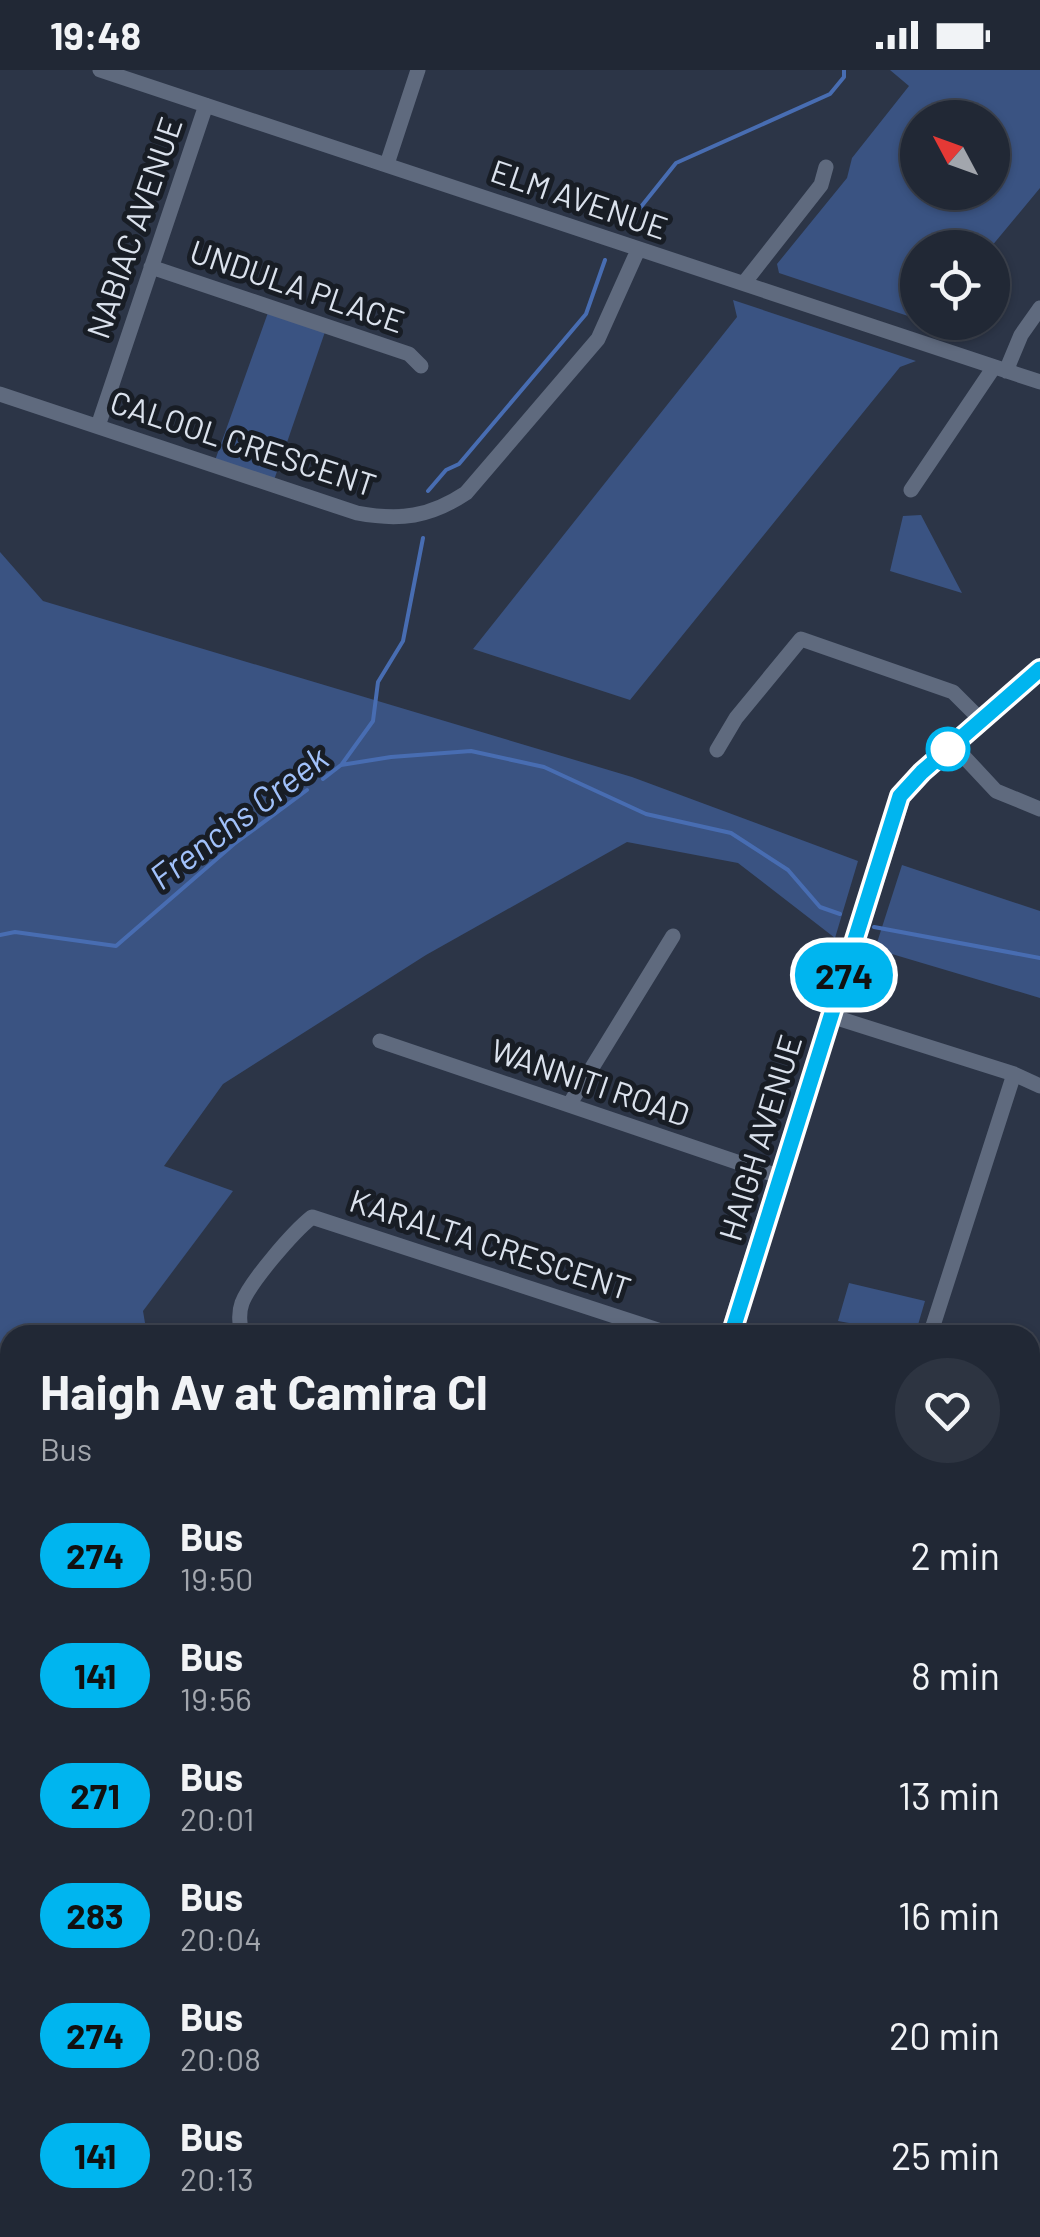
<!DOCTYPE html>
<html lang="en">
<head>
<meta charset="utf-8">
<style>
	:root { --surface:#212835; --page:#2d3441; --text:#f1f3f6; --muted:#a2a6ad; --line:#3e4450 }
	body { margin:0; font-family:Barlow,sans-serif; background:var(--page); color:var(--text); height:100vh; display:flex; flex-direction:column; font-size:38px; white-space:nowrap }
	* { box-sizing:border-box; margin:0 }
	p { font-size:32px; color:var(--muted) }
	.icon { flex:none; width:55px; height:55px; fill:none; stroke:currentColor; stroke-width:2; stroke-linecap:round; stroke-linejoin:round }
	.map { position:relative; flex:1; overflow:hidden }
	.side { position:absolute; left:0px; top:1255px; width:1040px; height:912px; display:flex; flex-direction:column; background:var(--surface); border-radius:30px 30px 0 0; box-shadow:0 2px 8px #0004,0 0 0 2px var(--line) }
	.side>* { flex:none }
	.badge { padding:0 20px; border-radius:32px; font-size:35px; line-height:65px }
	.needle { width:65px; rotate:311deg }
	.controls { position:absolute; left:900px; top:30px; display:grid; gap:20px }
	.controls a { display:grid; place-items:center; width:110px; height:110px; border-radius:50%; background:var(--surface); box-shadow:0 2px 8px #0004,0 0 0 2px var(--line); font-size:50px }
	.map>.badge { position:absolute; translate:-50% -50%; box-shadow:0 0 0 5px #fff }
	.round { display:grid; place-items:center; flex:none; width:105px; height:105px; border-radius:52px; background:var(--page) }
	.head { display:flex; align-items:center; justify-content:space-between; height:170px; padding:0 40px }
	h1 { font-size:48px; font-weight:700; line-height:75px }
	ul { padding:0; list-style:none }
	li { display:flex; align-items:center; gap:30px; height:120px; padding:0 40px }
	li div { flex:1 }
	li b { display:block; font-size:38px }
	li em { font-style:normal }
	li .badge { min-width:110px; font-weight:700; text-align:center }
	.status { display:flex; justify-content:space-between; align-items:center; height:70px; padding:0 50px; background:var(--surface); direction:ltr }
	.status svg { height:28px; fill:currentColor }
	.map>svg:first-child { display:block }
</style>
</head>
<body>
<div class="status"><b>19:48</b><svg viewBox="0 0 49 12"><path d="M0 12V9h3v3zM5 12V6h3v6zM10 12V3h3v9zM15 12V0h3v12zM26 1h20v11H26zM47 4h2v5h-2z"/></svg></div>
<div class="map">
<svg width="1040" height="2167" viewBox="0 0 1040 2167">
	<rect width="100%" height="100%" fill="#2c3547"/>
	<path fill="#3a5382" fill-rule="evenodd" d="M 890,0 L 1040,0 L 1040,118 L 991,177 L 918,178 L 917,249 L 779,203 L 777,194 L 847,108 L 852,88 L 909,16 ZM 918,48 L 992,48 L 992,122 L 918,122 Z
		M 733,230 L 916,291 L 900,297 L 630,630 L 473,579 L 737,247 Z
		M 270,237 L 327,256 L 272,416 L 213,396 Z
		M 921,445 L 962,523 L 890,501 L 903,446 Z
		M 0,482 L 43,531 L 632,707 L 858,791 L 835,868 L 738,793 L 627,772 L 426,885 L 223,1014 L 164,1096 L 233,1121 L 143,1241 L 147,1265 L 10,1265 L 10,1408 L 0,1420 Z
		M 902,795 L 1040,841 L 1040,928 L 875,879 Z
		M 849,1213 L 925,1231 L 915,1265 L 838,1251 Z
		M 306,2158 L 955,2158 L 956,2167 L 315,2167 Z"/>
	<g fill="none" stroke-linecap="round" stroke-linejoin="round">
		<path stroke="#486db2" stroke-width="4" d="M 636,143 L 676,93 L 830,24 L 844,7 L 844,0
			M 428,421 L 446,400 L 459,394 L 586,244 L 605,190
			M 342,694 L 373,651 L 378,612 L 403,571 L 423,468
			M 323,709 L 341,695 L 391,687 L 471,681 L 544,697 L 646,744 L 731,763 L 788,800 L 820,837 L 840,844
			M 874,857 L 1040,888
			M 0,865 L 15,862 L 116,876 L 234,774 L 307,720"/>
		<path stroke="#5f6a7e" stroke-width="15" d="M 100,0 L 1040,312
			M 387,94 L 418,0
			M 151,197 L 409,284 L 421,296
			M 744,213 L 821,115 L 826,97
			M 1006,301 L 1021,265 L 1040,238
			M 0,324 L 357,443 C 400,451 430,447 466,423 L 598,269 L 638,180
			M 98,356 L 206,35
			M 911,420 L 994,297
			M 953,675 L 996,721 L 1040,739
			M 717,680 L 736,648 L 801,569 L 953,622 L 981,650
			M 831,946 L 1014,1004 L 1040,1016
			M 380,971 L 781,1107
			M 569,1035 L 673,866
			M 242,1265 C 240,1255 238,1244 242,1233 C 250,1212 293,1162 312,1147 L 673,1265
			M 930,1265 L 1014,1004
			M 1030,1414 L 1040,1423
			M 1030,1447 L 1040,1436
			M 1030,1626 L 1040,1623
			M 0,1725 L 10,1723
			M 0,1977 L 10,1990
			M 0,2084 L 10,2078
			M 162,2167 L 166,2158"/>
		<path stroke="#5f6a7e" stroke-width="20" d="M 730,1265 L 901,726 L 922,702 L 1040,599
			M 1030,1669 L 1040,1757
			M 1030,1904 L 1040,1884
			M 972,2158 L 973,2167"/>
	</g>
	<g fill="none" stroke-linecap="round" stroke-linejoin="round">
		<defs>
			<path id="line" d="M 731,1265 L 900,726 L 922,702 L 1040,599"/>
		</defs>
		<use href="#line" stroke="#fff" stroke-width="22"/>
		<use href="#line" stroke="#00b5ef" stroke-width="15"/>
	</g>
	<circle fill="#fff" stroke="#00b5ef" stroke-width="5" cx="948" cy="679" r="20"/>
	<g text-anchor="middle" stroke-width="10" stroke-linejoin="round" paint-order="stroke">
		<g font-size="32" fill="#dbe2ed" stroke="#181d25">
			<text transform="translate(579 130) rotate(19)" y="11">ELM AVENUE</text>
			<text transform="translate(135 158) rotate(-71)" y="11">NABIAC AVENUE</text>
			<text transform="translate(297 217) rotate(19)" y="11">UNDULA PLACE</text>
			<text transform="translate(243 374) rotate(18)" y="11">CALOOL CRESCENT</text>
			<text transform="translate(590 1013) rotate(19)" y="11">WANNITI ROAD</text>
			<text transform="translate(761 1068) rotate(-73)" y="11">HAIGH AVENUE</text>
			<text transform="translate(490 1175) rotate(18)" y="11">KARALTA CRESCENT</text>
		</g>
		<g font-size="35" font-style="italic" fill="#a1c1fa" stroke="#181d25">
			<text transform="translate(239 748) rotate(-37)" y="12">Frenchs Creek</text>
		</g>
	</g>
</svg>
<div class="controls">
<a><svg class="needle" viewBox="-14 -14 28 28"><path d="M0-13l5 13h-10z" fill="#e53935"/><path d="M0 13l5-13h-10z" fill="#a2a6ad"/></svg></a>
<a><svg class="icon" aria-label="locate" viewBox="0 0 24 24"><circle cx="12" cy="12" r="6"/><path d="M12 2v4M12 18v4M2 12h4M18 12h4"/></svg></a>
</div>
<b class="badge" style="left:844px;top:905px;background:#00b5ef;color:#111">274</b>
<section class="side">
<div class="head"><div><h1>Haigh Av at Camira Cl</h1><p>Bus</p></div><a class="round"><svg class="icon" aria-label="heart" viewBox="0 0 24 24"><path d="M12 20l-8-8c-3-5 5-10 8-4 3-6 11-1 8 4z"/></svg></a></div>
<ul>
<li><span class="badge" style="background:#00b5ef;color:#111">274</span><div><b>Bus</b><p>19:50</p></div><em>2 min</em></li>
<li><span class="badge" style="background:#00b5ef;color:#111">141</span><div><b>Bus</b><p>19:56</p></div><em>8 min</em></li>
<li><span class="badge" style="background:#00b5ef;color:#111">271</span><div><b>Bus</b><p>20:01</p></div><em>13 min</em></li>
<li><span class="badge" style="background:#00b5ef;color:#111">283</span><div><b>Bus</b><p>20:04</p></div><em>16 min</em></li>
<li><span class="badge" style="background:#00b5ef;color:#111">274</span><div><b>Bus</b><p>20:08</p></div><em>20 min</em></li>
<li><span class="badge" style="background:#00b5ef;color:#111">141</span><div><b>Bus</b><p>20:13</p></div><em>25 min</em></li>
</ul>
</section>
</div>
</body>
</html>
